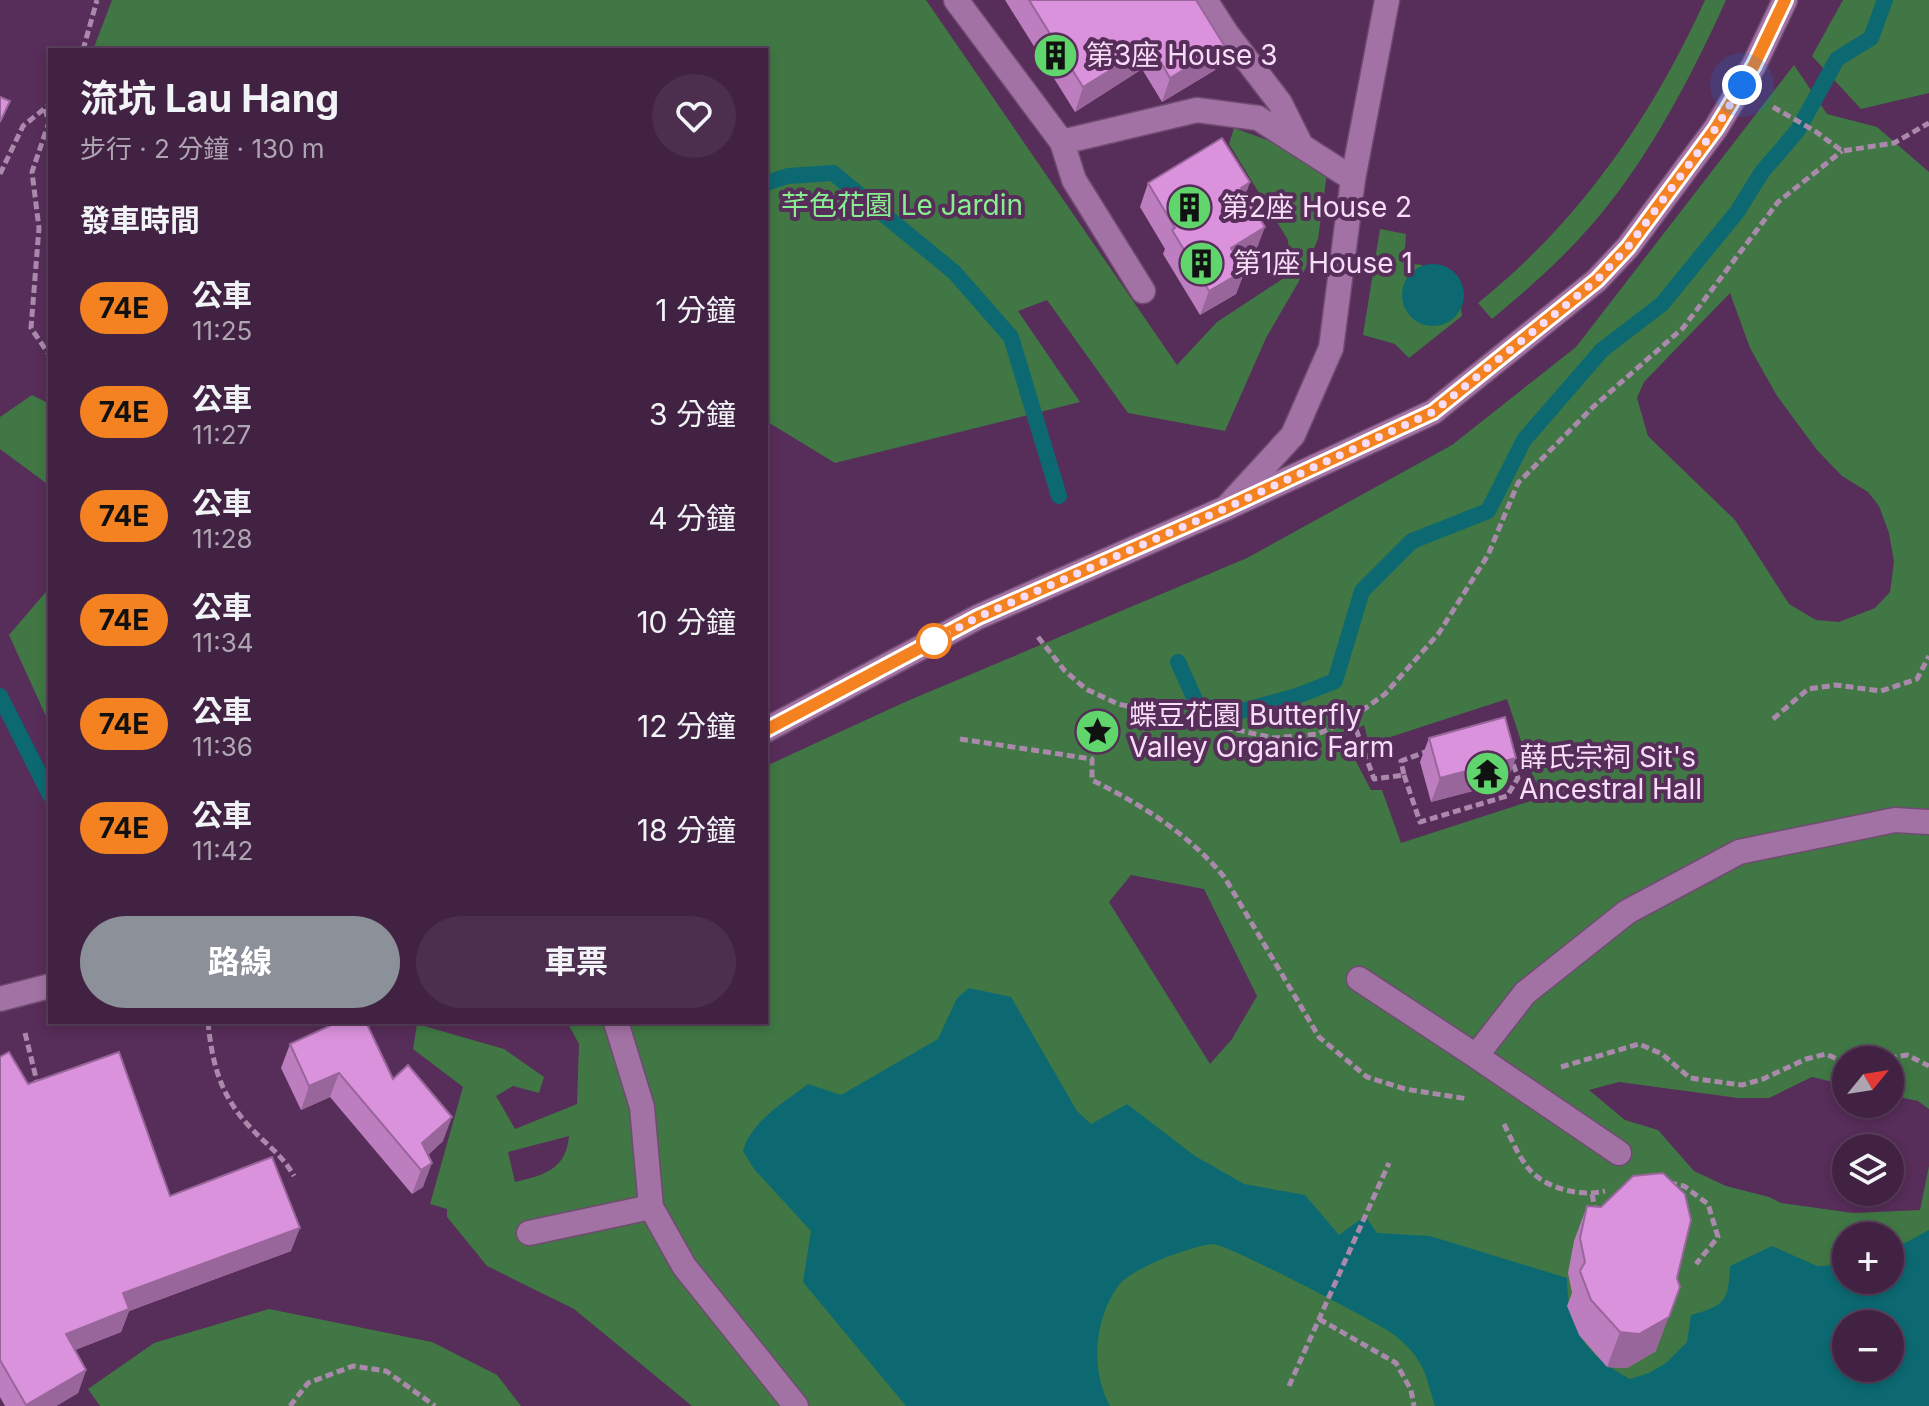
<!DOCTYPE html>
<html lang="zh-TW">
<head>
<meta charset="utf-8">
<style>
	:root { --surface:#412243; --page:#4c2f4e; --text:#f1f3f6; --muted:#aea4b2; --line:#5a3f5c; --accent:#8c9099 }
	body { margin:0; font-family:Inter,"Noto Sans TC",sans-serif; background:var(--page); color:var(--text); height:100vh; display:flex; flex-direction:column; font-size:30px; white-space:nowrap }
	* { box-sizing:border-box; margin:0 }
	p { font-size:26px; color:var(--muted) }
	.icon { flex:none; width:44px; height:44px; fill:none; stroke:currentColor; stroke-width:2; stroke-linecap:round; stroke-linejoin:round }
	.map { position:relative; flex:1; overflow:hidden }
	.side { position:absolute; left:48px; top:48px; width:720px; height:976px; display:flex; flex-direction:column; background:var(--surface); border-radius:0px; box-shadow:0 4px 12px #0003,0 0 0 2px var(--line) }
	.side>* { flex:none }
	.badge { padding:0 16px; border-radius:26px; font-size:28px; line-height:52px }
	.needle { width:52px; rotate:60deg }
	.buttons { position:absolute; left:1832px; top:1046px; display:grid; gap:16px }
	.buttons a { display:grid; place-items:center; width:72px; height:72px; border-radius:50%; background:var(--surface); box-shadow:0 4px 12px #0003,0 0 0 2px var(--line); font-size:40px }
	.you { position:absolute; width:40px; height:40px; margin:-20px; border:6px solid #fff; border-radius:50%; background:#1a73e8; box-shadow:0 0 0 12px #1a73e833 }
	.map>.badge { position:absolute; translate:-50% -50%; box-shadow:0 0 0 4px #fff }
	h2 { padding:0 32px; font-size:30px; line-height:72px }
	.round { display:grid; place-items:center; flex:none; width:84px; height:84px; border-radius:42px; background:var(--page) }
	.head { display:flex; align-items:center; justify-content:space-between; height:136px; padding:0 32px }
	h1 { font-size:38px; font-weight:700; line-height:60px }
	.action { display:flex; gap:16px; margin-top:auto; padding:16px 32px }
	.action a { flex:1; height:92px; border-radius:48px; background:var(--accent); color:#fff; font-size:32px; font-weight:700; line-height:92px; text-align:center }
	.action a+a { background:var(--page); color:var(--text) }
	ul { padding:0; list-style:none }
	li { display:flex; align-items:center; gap:24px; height:104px; padding:0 32px }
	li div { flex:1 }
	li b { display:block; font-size:30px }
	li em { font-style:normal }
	li .badge { min-width:88px; font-weight:700; text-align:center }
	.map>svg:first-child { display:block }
</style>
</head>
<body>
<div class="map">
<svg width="1929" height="1406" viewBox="0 0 1929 1406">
	<rect width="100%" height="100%" fill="#572d59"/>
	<path fill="#407744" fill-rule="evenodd" d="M 112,0 L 926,0 L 1177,365 L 1217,322 L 1290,274 L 1288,240 L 1229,144 L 1234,128 L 1270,141 L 1327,173 L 1318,239 L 1302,276 L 1266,338 L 1225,431 L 1128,413 L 1047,300 L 1018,311 L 1080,402 L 835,463 L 766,421 L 766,50 L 93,50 Z
		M 1705,0 L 1726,0 C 1689,82 1641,174 1578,240 C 1551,269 1522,294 1492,319 L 1478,303 C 1579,222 1652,117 1705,0 Z
		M 1843,0 L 1929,0 L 1929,93 L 1861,109 L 1812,56 Z
		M 1794,65 L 1827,114 L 1877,127 L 1929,172 L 1929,1109 L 1918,1101 L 1890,1095 L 1890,1060 L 1846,1060 L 1846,1085 L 1812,1077 L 1769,1098 L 1738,1098 L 1619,1082 L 1589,1090 L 1625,1120 L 1658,1130 L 1694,1171 L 1726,1186 L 1769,1197 L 1781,1203 L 1853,1213 L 1920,1210 L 1929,1166 L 1929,1406 L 692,1406 L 574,1309 L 487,1266 L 447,1217 L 447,1209 L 430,1204 L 463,1087 L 413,1049 L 417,1024 L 504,1049 L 544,1077 L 539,1093 L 513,1086 L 496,1096 L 515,1129 L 577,1104 L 579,1044 L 567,1022 L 766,1022 L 766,766 L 905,702 L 1247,558 L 1452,445 L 1576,347 ZM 1730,293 L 1750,348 L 1777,396 L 1817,450 L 1842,476 L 1868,492 L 1879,506 L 1889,533 L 1894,562 L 1890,592 L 1875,608 L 1839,622 L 1816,620 L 1789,604 L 1735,520 L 1648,436 L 1637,398 L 1644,382 ZM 1507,699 L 1540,798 L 1401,843 L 1382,790 L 1371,790 L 1343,737 L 1364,725 L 1369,744 ZM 1131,875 L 1204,889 L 1257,996 L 1232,1039 L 1210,1064 L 1109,902 ZM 569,1136 C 566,1169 545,1175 515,1182 L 508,1152 ZM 1846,1236 L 1890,1236 L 1890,1280 L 1846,1280 ZM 1846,1324 L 1890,1324 L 1890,1368 L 1846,1368 Z
		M 1380,229 L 1406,234 L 1404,263 L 1423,265 L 1407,277 L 1404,306 L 1418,321 L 1455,316 L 1461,307 L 1462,316 L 1409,358 L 1395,344 L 1363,335 Z
		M 32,395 L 50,404 L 50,486 L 0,449 L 0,417 Z
		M 50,587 L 50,725 L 9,635 Z
		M 269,1309 L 432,1342 L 497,1375 L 521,1406 L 100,1406 L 88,1389 L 154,1343 Z"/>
	<path fill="#0c6972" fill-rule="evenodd" d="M1402 295a31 31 0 1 1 62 0a31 31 0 1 1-62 0Z
		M 969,988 L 1011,997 L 1077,1111 L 1091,1124 L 1127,1104 L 1195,1156 L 1244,1184 L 1305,1195 L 1339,1235 L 1365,1216 L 1377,1233 L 1430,1236 L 1567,1278 C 1567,1328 1586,1356 1630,1379 L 1649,1373 L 1666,1363 L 1687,1342 L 1691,1315 C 1726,1305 1728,1302 1730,1266 L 1772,1246 L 1817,1266 L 1846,1265 L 1846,1280 L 1890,1280 L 1890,1251 L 1929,1230 L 1929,1406 L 1435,1406 C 1430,1392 1427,1373 1418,1360 C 1413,1351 1401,1340 1393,1334 C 1377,1322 1225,1243 1213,1244 C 1191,1246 1132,1268 1119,1285 C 1094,1318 1090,1370 1110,1406 L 906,1406 L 803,1282 L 811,1231 L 754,1169 L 743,1151 C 751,1121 785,1102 808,1084 L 841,1095 L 938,1039 L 957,998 ZM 1846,1324 L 1890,1324 L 1890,1368 L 1846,1368 Z"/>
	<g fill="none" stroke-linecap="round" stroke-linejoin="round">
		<path stroke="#0c6972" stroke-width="16" d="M 766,183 L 788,176 L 833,173 L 954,272 L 1011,337 L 1059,496
			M 1178,662 L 1197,704 L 1230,714 L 1297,696 L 1335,681 L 1362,591 L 1412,541 L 1488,511 L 1524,440 L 1602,350 L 1662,304 L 1737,212 L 1762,172 L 1798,130 L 1837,59 L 1871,38 L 1885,0
			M 0,696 L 50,795"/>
		<defs>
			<path id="lane" d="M 956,0 L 1062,142 L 1074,180 L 1143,291
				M 1205,0 L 1227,34 L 1280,103 L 1300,143
				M 1062,142 L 1197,110 L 1258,118 L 1353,179
				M 1359,979 L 1476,1056 L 1525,993 L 1627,912 L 1739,852 L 1895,820 L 1929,822
				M 616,1022 L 642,1107 L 651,1207 L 684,1266 L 796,1406
				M 1476,1056 L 1619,1153
				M 529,1233 L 651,1207"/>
			<path id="street" d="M 1226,508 L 1293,435 L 1331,348 L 1353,179 L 1387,0"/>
			<path id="secondary" d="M 766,730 L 978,617 L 1226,508 L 1433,412 L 1597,280 L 1628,247 L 1716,128 L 1754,65 L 1785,0
				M 0,999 L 50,986"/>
		</defs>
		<use href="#lane" stroke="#704b71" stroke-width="27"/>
		<use href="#street" stroke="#704b71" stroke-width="27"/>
		<use href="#secondary" stroke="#704b71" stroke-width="27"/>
		<path stroke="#ab89ac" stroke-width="5" stroke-dasharray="8 4" stroke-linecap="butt" d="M 83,50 L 97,0
			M 1773,107 L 1815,131 L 1842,151 L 1894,143 L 1929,123
			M 45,109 L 49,122 L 32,172 L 39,228 L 31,328 L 50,356
			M 0,174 L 23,126 L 50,104
			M 1038,637 L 1065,671 L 1086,689 L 1118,704 L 1274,738 L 1318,734 L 1352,718 L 1385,694 L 1439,633 L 1488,555 L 1518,483 L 1593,407 L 1683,328 L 1778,202 L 1842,151
			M 1352,718 L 1374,779 L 1404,775 L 1401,761 L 1428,751
			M 1773,719 L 1808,689 L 1836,685 L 1881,691 L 1917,679 L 1929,656
			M 960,739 L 1092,759 L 1092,780 C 1142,805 1189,834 1225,878 L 1319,1037 L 1367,1077 L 1405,1089 L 1468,1099
			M 1404,775 L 1420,822 L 1507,796 L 1518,778 L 1512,760
			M 208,1022 C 212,1063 220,1094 248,1125 C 265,1144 281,1153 294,1176
			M 25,1033 L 38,1086
			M 1877,1060 L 1907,1055 L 1929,1066
			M 1561,1067 L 1639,1044 L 1662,1054 L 1690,1078 L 1742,1085 L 1763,1079 L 1806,1059 L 1826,1054 L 1846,1063
			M 1504,1124 C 1511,1138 1518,1156 1529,1169 C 1546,1189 1581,1197 1605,1191
			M 1669,1183 L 1684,1186 L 1708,1204 L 1718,1237 L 1696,1264
			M 1592,1194 L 1596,1213
			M 1319,1319 L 1396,1363 L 1411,1390 L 1414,1406
			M 1289,1386 L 1389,1163
			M 290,1406 L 308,1383 L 353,1366 L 386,1371 L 435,1406"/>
		<use href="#lane" stroke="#a172a3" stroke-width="24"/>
		<use href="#street" stroke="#a172a3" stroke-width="24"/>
		<use href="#secondary" stroke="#a172a3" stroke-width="24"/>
	</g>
	<path fill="#bc7ebe" d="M 1005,0 L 1196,0 L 1215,70 L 1162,102 L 1142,69 L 1075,112 Z
		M 1250,182 L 1245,195 L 1256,251 L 1240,261 L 1245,270 L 1236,294 L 1200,315 L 1163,254 L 1165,249 L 1140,207 L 1148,183 Z
		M 1429,738 L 1507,782 L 1431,802 L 1420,762 Z
		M 290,1044 L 393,1079 L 443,1141 L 428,1155 L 423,1187 L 412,1194 L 330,1097 L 301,1110 L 281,1068 Z
		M 0,1057 L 28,1084 L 170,1196 L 291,1251 L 129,1311 L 121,1332 L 75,1350 L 86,1370 L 78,1393 L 56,1406 L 5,1406 L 0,1397 Z
		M 1587,1206 L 1656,1351 L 1627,1368 L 1607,1367 L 1579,1335 L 1567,1306 L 1572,1293 L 1568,1273 L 1574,1241 Z"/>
	<path fill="#99669b" d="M 1151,45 L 1142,69 L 1075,112 L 1083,87 Z
		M 1224,45 L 1215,70 L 1162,102 L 1170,78 Z
		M 1250,182 L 1241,206 L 1241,188 Z
		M 1265,227 L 1256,251 L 1222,272 L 1231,248 Z
		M 1245,270 L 1236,294 L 1200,315 L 1209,291 Z
		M 1516,758 L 1507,782 L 1431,802 L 1440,778 Z
		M 339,1073 L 330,1097 L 301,1110 L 309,1086 Z
		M 452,1117 L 443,1141 L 416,1165 L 422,1143 Z
		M 432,1163 L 423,1187 L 412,1194 L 421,1170 Z
		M 300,1228 L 291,1251 L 129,1311 L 121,1332 L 57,1357 L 66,1334 L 123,1293 Z
		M 1680,1287 L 1656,1351 L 1627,1368 L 1607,1367 L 1620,1332 Z
		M 86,1370 L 78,1393 L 56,1406 L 26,1406 Z"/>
	<path fill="#db92dd" stroke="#99669b" stroke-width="2" d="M 1029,0 L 1196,0 L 1224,45 L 1170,78 L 1151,45 L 1083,87 Z
		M 0,97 L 10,101 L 0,122 Z
		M 1222,138 L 1250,182 L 1241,188 L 1265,227 L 1231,248 L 1245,270 L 1209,291 L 1172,230 L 1175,228 L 1148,183 Z
		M 1505,717 L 1516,758 L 1440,778 L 1429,738 Z
		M 338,1022 L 366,1022 L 393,1079 L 408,1065 L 452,1117 L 422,1143 L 432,1163 L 421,1170 L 339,1073 L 309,1086 L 290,1044 Z
		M 9,1052 L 28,1084 L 119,1052 L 170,1196 L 272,1157 L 300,1228 L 123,1293 L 129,1309 L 66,1334 L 86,1370 L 26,1405 L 0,1360 L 0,1057 Z
		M 1663,1173 L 1685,1194 L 1691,1220 L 1677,1278 L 1680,1287 L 1669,1317 L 1639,1334 L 1620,1332 L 1591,1300 L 1580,1271 L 1585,1262 L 1580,1238 L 1587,1206 L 1601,1207 L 1633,1176 Z"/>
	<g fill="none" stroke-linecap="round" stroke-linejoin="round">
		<defs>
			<path id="line" d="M 766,730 L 978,617 L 1226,508 L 1433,412 L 1597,280 L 1628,247 L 1716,128 L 1754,65 L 1785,0"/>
		</defs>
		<use href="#line" stroke="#fff" stroke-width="18"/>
		<use href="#line" stroke="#f58220" stroke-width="12"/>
		<path stroke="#f7ddf8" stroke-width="8" stroke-dasharray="0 14.4" d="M 934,641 L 978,617 L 1226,508 L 1433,412 L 1597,280 L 1628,247 L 1716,128 L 1742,85"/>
	</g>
	<defs>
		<symbol id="building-disc" viewBox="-11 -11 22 22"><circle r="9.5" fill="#5fd56b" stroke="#572d59"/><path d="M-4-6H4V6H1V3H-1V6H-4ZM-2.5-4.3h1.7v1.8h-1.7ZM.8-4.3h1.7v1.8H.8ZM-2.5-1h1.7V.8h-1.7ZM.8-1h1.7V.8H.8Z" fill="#111"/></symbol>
		<symbol id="sight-disc" viewBox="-11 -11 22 22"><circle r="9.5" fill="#5fd56b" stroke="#572d59"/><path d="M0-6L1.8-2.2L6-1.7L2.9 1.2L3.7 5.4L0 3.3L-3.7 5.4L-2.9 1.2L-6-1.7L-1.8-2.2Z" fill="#111"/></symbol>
		<symbol id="temple-disc" viewBox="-11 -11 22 22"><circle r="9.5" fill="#5fd56b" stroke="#572d59"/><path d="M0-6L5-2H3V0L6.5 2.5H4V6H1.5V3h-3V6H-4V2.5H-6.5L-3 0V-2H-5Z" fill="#111"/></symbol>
	</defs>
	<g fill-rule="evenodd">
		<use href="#building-disc" x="1030" y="30" width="51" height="51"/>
		<use href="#building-disc" x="1164" y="182" width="51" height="51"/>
		<use href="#building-disc" x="1176" y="238" width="51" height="51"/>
		<use href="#sight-disc" x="1072" y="706" width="51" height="51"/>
		<use href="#temple-disc" x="1462" y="748" width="51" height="51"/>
	</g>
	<circle fill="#fff" stroke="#f58220" stroke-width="4" cx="934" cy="641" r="16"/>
	<g text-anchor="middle" stroke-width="8" stroke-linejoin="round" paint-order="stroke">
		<g font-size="28" fill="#f7ddf8" stroke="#572d59" text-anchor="start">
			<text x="1086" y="65">第3座 House 3</text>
			<text x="1221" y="217">第2座 House 2</text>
			<text x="1233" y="273">第1座 House 1</text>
			<text x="1129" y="725">蝶豆花園 Butterfly<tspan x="1129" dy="32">Valley Organic Farm</tspan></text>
			<text x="1519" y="767">薛氏宗祠 Sit's<tspan x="1519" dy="32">Ancestral Hall</tspan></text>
		</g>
		<g font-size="28" fill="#88ef90" stroke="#572d59">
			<text x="902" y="215">芊色花園 Le Jardin</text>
		</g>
	</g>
</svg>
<div class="buttons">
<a><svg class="needle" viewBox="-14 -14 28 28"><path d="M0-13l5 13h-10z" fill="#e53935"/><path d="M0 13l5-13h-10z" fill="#aea4b2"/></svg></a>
<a><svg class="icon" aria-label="layers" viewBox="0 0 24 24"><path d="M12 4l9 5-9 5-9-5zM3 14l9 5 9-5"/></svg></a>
<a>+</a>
<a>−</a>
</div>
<div class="you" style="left:1742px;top:85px"></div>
<section class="side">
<div class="head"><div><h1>流坑 Lau Hang</h1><p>步行 · 2 分鐘 · 130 m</p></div><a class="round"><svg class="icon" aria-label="heart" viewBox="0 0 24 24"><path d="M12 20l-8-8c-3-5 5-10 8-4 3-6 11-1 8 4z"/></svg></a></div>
<h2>發車時間</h2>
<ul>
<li><span class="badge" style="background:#f58220;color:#111">74E</span><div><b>公車</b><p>11:25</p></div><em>1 分鐘</em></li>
<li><span class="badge" style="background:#f58220;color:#111">74E</span><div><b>公車</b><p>11:27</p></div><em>3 分鐘</em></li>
<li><span class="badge" style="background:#f58220;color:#111">74E</span><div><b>公車</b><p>11:28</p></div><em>4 分鐘</em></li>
<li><span class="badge" style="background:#f58220;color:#111">74E</span><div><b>公車</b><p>11:34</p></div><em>10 分鐘</em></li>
<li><span class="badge" style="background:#f58220;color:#111">74E</span><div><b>公車</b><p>11:36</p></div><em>12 分鐘</em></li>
<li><span class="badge" style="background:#f58220;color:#111">74E</span><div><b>公車</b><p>11:42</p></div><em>18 分鐘</em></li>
</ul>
<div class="action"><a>路線</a><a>車票</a></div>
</section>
</div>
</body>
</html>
